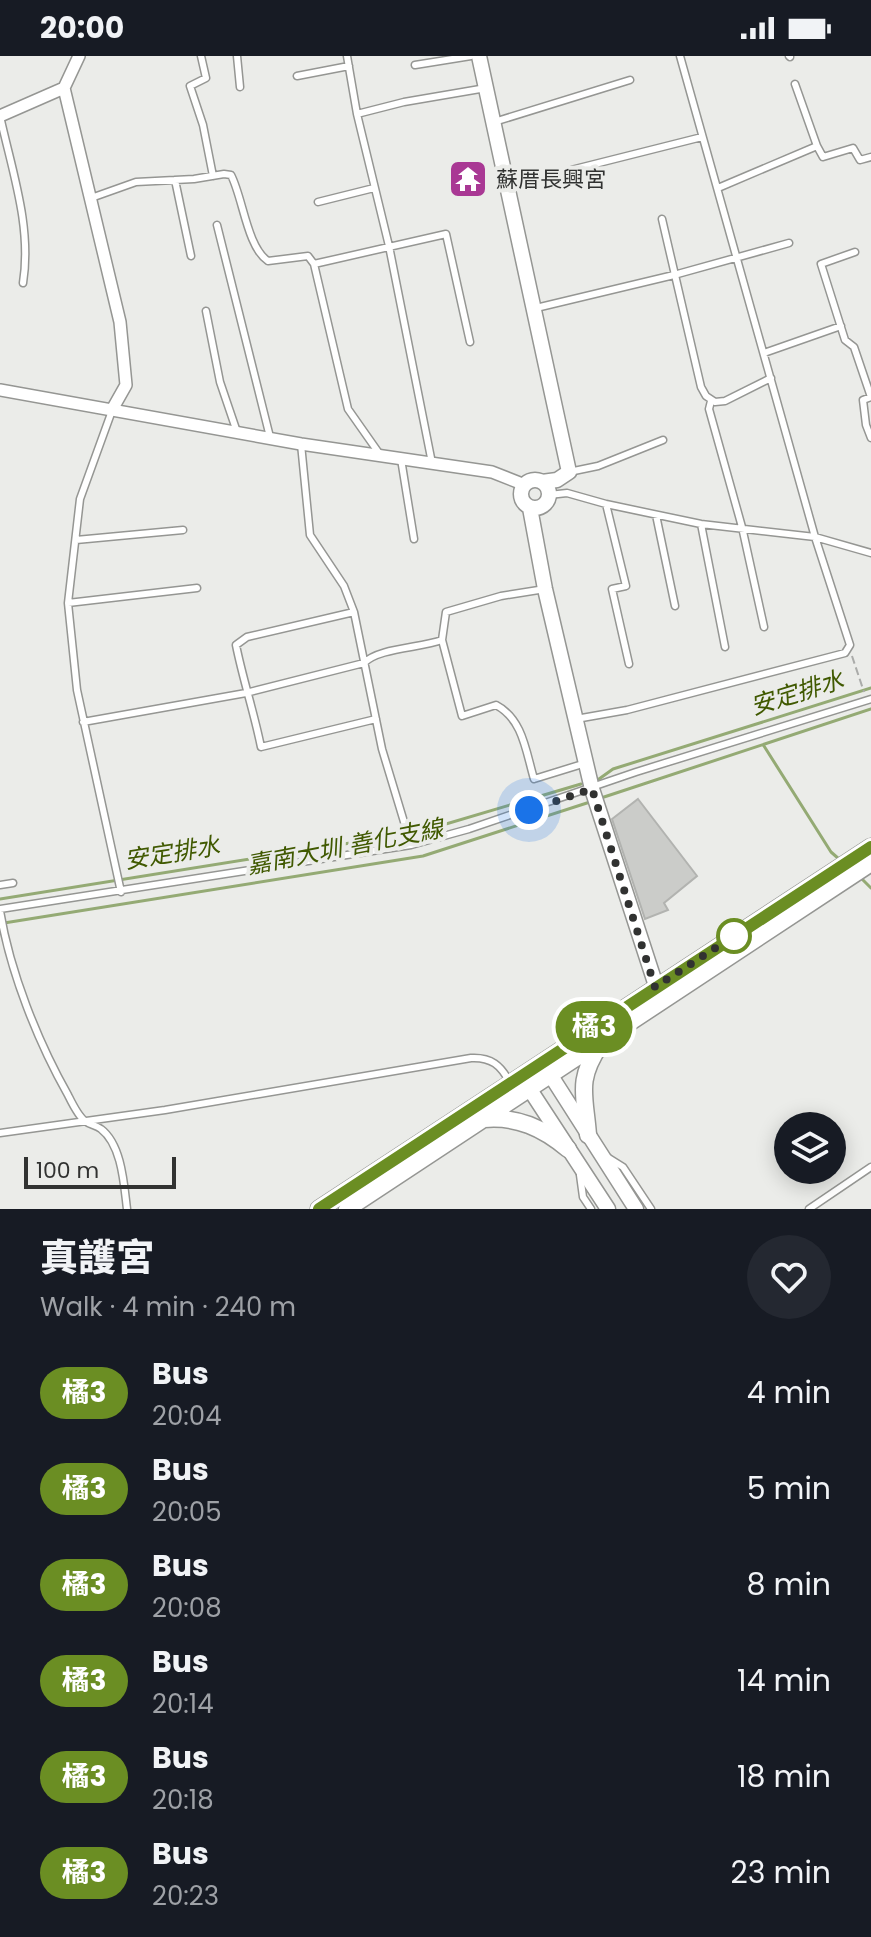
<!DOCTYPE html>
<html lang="en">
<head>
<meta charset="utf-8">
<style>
	:root { --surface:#171b24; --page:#242831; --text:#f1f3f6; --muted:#9ea1a6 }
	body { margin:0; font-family:Poppins,"Noto Sans TC",sans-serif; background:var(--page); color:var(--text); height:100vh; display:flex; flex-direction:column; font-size:30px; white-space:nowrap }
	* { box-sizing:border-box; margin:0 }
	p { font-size:26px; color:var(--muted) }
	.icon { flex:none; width:44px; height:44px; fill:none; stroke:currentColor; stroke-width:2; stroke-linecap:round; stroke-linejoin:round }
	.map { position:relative; height:1153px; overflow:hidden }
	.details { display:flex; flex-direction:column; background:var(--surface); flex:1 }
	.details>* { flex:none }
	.badge { padding:0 16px; border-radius:26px; font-size:28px; line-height:52px }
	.buttons { position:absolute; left:774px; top:1056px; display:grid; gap:16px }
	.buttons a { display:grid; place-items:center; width:72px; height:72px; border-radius:50%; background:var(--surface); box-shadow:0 4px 20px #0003; font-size:40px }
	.scale { position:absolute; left:24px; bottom:20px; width:152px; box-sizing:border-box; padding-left:8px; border:4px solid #313231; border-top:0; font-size:22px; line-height:28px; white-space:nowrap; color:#313231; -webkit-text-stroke:6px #ebece9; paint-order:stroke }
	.you { position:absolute; width:40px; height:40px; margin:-20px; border:6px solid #fff; border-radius:50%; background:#1a73e8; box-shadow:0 0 0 12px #1a73e833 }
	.map>.badge { position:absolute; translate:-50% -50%; box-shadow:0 0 0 4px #fff }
	.round { display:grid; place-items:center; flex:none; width:84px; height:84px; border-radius:42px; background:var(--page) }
	.head { display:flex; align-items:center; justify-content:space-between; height:136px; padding:0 40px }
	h1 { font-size:38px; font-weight:800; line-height:60px }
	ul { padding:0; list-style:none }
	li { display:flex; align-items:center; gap:24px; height:96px; padding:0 40px }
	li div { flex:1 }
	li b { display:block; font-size:30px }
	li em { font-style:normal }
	li .badge { min-width:88px; font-weight:700; text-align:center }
	.status { display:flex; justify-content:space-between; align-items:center; height:56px; padding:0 40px; background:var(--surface); direction:ltr }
	.status svg { height:22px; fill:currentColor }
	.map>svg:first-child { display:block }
</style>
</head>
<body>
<div class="status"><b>20:00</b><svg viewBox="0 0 49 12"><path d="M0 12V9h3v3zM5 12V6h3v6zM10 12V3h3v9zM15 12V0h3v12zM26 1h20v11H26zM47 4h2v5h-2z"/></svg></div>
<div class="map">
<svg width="871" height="1153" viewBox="0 0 871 1153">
	<rect width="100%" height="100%" fill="#ebece9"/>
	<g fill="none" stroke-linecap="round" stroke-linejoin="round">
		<path stroke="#94aa74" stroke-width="3" d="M 764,690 L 831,796 L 839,803
			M 599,723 L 613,713 L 871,632
			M 601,742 L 871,653
			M 860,821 L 871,832
			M 0,843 L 419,776 L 581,728
			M 4,867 L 423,800 L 590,746"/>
	</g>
	<path fill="#cbccc9" stroke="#b2b3b0" stroke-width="2" d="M 638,743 L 697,820 L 664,847 L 668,854 L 645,863 L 612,763 Z"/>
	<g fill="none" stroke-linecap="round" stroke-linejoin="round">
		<defs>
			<path id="service" d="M 201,0 L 206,22 L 190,30 L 203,69 L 213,120
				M 237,0 L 240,31
				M 347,0 L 357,58 L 389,190 L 432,407
				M 789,0 L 790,1
				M 415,9 L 471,0
				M 297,20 L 349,10
				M 357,58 L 404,46 L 486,32
				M 0,60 C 12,115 32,171 23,227
				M 494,66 L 630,24
				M 817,90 L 823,101 L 853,92 L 860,104 L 871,101
				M 175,124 L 191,200
				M 507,127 L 559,117 L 702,81
				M 718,132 L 817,90 L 795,28
				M 91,142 L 136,126 L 194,123 L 224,118 L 231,119 C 243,142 247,191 268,205 L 308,200 L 314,208 L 348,353 L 381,400
				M 318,146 L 374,132
				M 662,163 L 701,331 L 706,340 L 715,346 L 725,345 L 771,322
				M 217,169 L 270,381
				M 855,196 L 821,208 L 845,284 L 854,291 L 871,341
				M 314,208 L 446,178 L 470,286
				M 536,252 L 674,219 L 789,187
				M 206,255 L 220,326 L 237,376
				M 764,297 L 841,270
				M 871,341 L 863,344 L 866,369 L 871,382
				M 711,345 L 709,353 L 742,471 L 764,571
				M 113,352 L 80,443 L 68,547 L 77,634 L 121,836
				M 301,388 L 310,479 L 344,530 L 354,556 L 382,693 L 411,789
				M 401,403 L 414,483
				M 569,416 L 598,410 L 663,384
				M 549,439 L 567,437 L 606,448 L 701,468 L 815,481 L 871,497
				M 606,448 L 626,530 L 612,533 L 629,608
				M 656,459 L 675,550
				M 701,468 L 725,591
				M 76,484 L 183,474
				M 68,547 L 197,532
				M 354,556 L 247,581 L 236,589 C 243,624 254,656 261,691 L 376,663
				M 442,584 L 462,660 L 496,649 C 523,663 526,696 534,723 L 586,707
				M 576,663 L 627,654 L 845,597 L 850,589 L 815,481 L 680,0
				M 83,666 L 246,637 L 364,607 C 378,592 420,592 442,584 L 446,556 L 501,540 L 545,533
				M 0,829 L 13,827
				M 0,853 L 411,789 L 469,773 L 636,716 L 871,643
				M 0,855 C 10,916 38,986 68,1039 C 72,1047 78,1060 85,1065 C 90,1069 96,1069 101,1073 C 122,1089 124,1129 127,1153
				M 0,1077 L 165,1054 L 471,1002 C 491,1001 501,1009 510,1027
				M 607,1101 L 623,1111 L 651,1153
				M 580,1119 L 583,1141 L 591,1153
				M 809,1153 L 871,1111"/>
			<path id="minor" d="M 64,32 L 120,266 L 126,329 L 113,352
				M 0,60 L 64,32 L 79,0
				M 0,334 L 301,388 L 492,416 L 525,429"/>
			<path id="tertiary" d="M 479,0 L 569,416 L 557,424 L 542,426
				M521 438a14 14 0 1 1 28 0a14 14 0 1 1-28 0Z
				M 530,452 L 545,533 L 592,733 L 660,942
				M 546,1012 L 636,1153
				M 523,1023 L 608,1153"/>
			<path id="secondary" d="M 484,1063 C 517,1060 543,1072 568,1093
				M 588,1079 C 585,1039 576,1025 600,989
				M 319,1153 L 871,791
				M 347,1153 L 871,807"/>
		</defs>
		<use href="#service" stroke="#959693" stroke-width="9"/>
		<use href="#minor" stroke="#959693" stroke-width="14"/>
		<use href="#tertiary" stroke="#959693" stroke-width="17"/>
		<use href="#secondary" stroke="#959693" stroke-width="19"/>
		<path stroke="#aaaba9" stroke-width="2" stroke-dasharray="8 4" stroke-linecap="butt" d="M 852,600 L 864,636"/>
		<use href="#service" stroke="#fff" stroke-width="6"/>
		<use href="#minor" stroke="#fff" stroke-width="11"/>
		<use href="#tertiary" stroke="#fff" stroke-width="14"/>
		<use href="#secondary" stroke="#fff" stroke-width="16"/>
	</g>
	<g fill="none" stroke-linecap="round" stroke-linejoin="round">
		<defs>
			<path id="line" d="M 319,1153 L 871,791"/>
		</defs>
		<use href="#line" stroke="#fff" stroke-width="18"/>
		<use href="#line" stroke="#6b8e23" stroke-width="12"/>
		<path stroke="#313231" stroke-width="8" stroke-dasharray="0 14.4" d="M 529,754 L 592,733 L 655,931 L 734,880"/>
	</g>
	<defs>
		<symbol id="temple-square" viewBox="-11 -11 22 22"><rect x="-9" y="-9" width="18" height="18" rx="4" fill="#a93894" stroke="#ebece9"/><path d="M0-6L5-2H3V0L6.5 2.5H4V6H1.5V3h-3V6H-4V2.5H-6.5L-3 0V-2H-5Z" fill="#fff"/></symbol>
	</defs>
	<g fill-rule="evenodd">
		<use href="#temple-square" x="446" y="101" width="44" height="44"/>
	</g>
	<circle fill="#fff" stroke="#6b8e23" stroke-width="4" cx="734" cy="880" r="16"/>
	<g text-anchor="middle" stroke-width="8" stroke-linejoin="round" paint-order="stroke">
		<g font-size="22" fill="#313231" stroke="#ebece9" text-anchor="start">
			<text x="496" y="131">蘇厝長興宮</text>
		</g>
		<g font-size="24" font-style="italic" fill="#405901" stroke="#ebece9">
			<text transform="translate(797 637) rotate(-17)" y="8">安定排水</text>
			<text transform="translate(345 791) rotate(-11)" y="8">嘉南大圳 善化支線</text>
			<text transform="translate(172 797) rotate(-9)" y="8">安定排水</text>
		</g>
	</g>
</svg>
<div class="buttons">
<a><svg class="icon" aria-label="layers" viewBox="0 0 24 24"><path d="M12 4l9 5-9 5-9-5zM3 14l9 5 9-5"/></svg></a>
</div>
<div class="scale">100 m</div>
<div class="you" style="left:529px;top:754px"></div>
<b class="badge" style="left:594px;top:971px;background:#6b8e23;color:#fff">橘3</b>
</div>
<section class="details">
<div class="head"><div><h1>真護宮</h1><p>Walk · 4 min · 240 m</p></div><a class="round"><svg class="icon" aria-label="heart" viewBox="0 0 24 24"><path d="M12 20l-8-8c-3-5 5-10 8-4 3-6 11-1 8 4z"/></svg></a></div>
<ul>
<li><span class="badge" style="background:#6b8e23;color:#fff">橘3</span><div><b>Bus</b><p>20:04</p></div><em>4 min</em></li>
<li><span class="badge" style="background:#6b8e23;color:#fff">橘3</span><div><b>Bus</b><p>20:05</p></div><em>5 min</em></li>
<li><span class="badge" style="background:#6b8e23;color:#fff">橘3</span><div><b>Bus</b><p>20:08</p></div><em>8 min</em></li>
<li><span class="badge" style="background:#6b8e23;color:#fff">橘3</span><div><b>Bus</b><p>20:14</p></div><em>14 min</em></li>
<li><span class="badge" style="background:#6b8e23;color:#fff">橘3</span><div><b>Bus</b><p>20:18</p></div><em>18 min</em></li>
<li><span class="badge" style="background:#6b8e23;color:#fff">橘3</span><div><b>Bus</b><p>20:23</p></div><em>23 min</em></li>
</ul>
</section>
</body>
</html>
